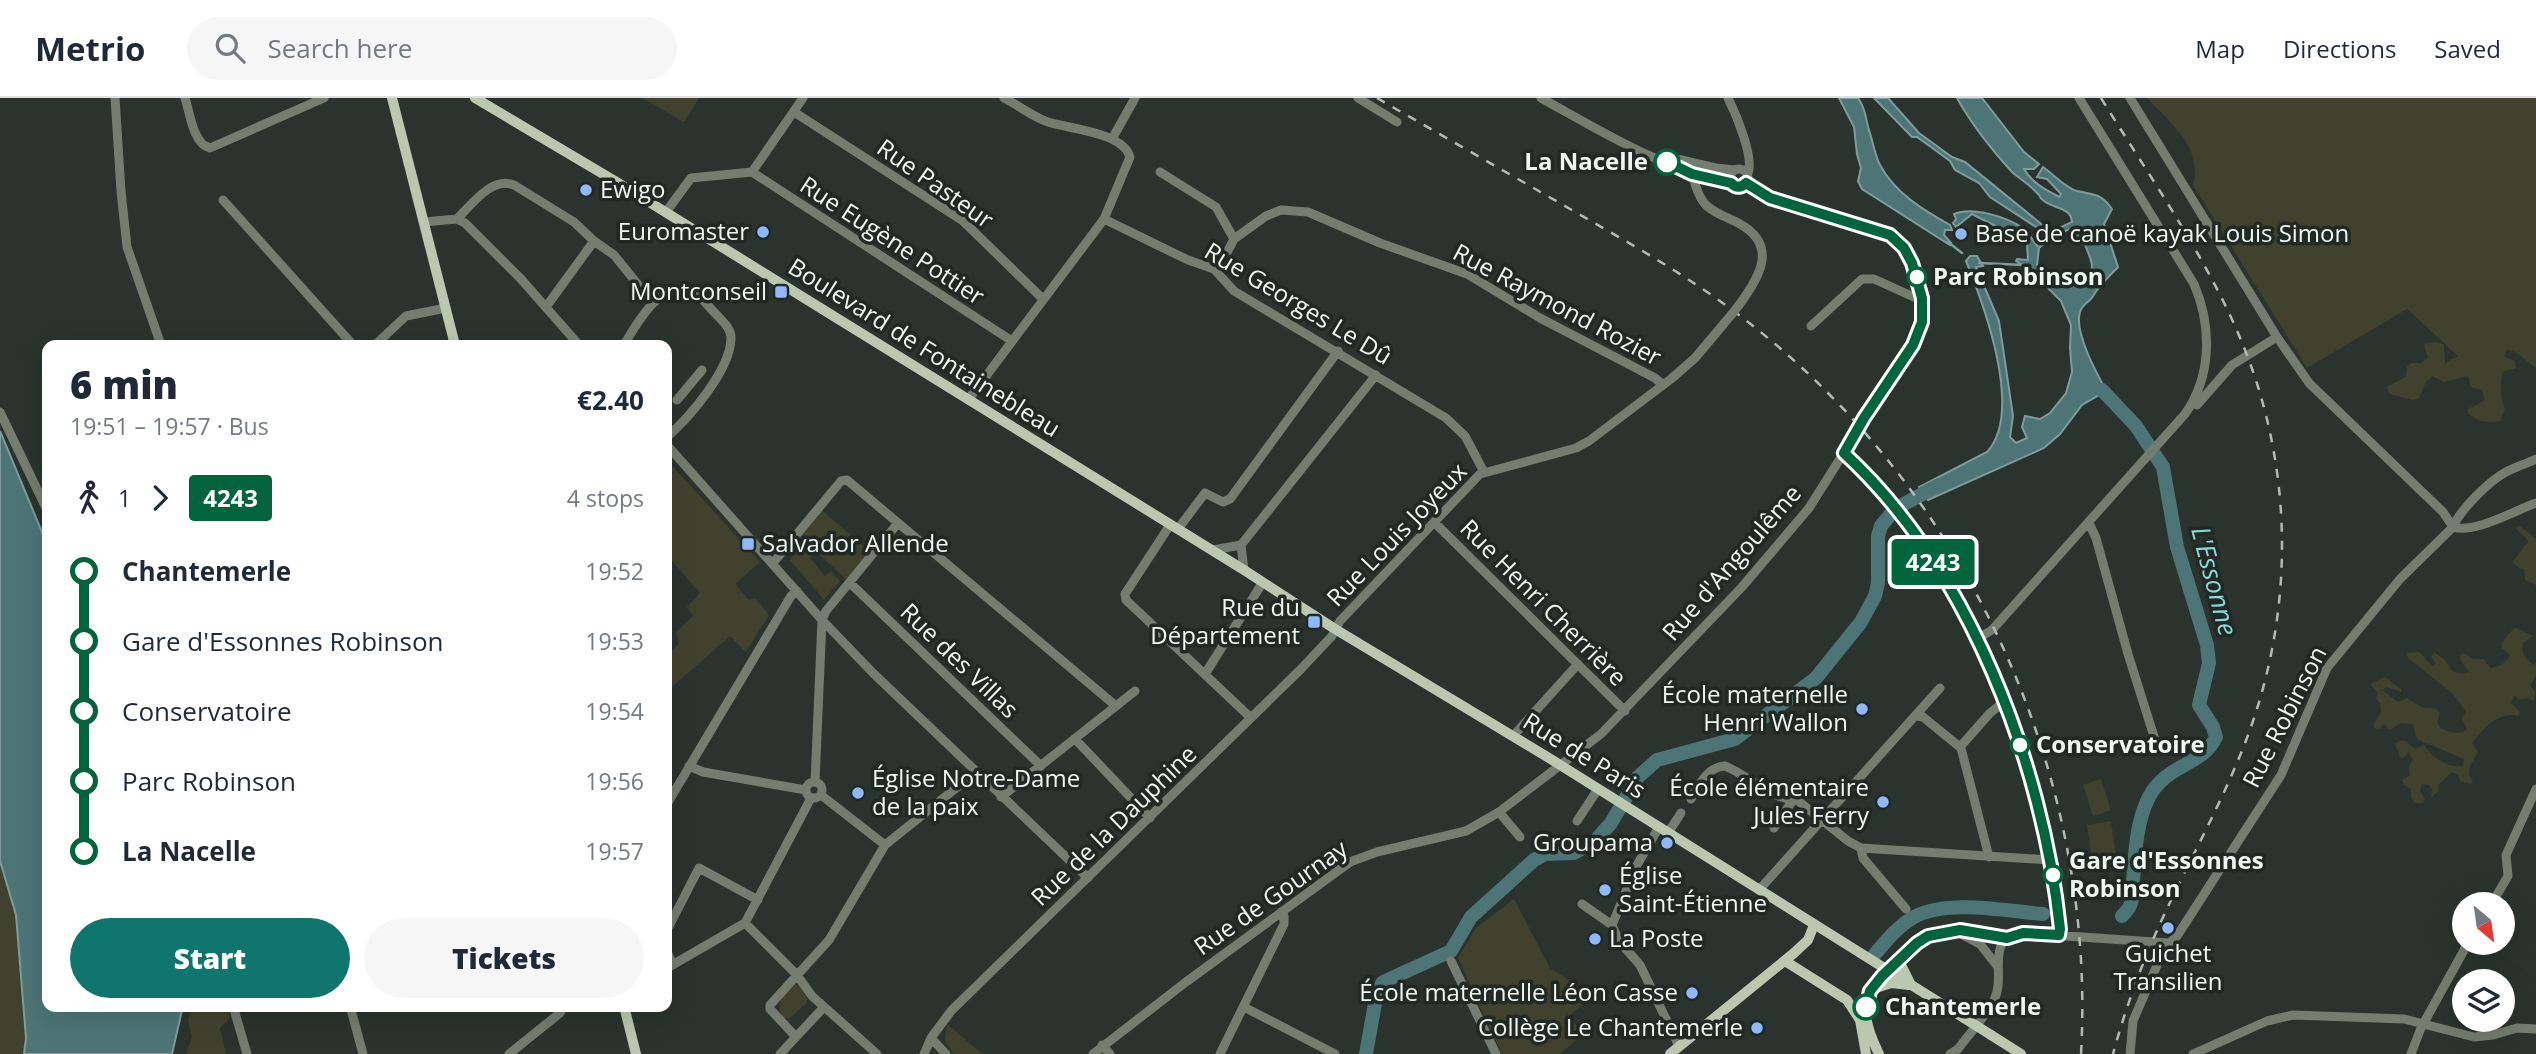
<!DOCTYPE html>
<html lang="en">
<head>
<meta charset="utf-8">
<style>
	:root { --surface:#fff; --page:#f6f6f7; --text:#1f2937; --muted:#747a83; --line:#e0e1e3; --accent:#0f766e }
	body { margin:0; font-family:"Open Sans",sans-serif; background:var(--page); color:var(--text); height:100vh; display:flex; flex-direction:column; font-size:26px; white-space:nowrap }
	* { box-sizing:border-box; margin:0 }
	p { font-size:23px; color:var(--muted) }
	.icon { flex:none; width:38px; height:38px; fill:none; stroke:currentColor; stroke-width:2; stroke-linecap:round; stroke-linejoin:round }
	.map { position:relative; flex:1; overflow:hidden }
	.side { position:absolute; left:42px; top:242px; width:630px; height:672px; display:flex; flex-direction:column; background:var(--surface); border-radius:14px; box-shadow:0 7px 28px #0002 }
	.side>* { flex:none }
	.badge { padding:0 14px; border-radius:5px; font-size:24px; line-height:46px }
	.needle { width:46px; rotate:151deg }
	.fabs { position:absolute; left:2452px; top:794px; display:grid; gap:14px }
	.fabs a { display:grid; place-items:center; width:63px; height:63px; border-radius:50%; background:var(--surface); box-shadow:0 7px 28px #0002; font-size:35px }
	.map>.badge { position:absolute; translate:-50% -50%; box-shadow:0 0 0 4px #fff }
	.legs { display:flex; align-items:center; gap:10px; height:77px; padding:0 28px; font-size:23px }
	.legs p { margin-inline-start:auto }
	.headline { display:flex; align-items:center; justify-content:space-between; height:119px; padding:0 28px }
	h1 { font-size:38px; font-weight:800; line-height:52px }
	.button { display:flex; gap:14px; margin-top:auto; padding:14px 28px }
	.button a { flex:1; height:80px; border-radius:42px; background:var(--accent); color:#fff; font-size:28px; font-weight:800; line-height:80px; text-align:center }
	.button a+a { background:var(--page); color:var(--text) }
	ul { padding:0 28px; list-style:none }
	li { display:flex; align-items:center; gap:24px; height:70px; font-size:26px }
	li i { display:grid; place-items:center; width:10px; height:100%; margin:0 9px; background:currentColor }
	li i::after { content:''; width:18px; height:18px; margin:-9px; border:5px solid; border-radius:50%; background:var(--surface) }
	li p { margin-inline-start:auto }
	li:first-child i { background:linear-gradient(#0000 50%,currentColor 0) }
	li:last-child i { background:linear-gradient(currentColor 50%,#0000 0) }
	header { display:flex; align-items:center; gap:42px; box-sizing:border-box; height:98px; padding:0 35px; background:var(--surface); border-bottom:2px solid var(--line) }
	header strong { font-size:33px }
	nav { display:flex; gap:38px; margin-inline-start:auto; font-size:24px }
	.search { width:490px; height:63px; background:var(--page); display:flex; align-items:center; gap:18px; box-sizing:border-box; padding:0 24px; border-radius:38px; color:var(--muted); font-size:26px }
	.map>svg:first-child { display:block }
</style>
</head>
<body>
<header>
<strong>Metrio</strong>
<div class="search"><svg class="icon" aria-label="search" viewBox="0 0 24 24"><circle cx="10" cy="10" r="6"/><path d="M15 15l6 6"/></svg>Search here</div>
<nav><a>Map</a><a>Directions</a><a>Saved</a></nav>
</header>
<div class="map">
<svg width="2536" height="956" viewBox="0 0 2536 956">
	<rect width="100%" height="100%" fill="#2a332d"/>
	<path fill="#41422e" d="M 642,0 L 699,0 L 684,24 Z
		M 2147,0 L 2536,0 L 2536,270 L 2517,255 L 2507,251 L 2504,258 L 2515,263 L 2516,270 L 2503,274 C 2500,287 2500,299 2505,311 L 2500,323 C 2489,326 2476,323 2468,316 L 2468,311 L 2485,302 L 2482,292 L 2471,289 L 2468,278 L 2444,284 L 2432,278 L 2426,284 L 2419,300 L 2413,302 L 2390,296 L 2386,289 L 2406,279 L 2407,269 L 2412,265 L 2421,265 L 2428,260 L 2424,247 C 2430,243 2439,243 2444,247 L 2445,265 L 2458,258 L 2407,211 L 2307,270 L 2193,87 C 2203,49 2170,25 2147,0 Z
		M 667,362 L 760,464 L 735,486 L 749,502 L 755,500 L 769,517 L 746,554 L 730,538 L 673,588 L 667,581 L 667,557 L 679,546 L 676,534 L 693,518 L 687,509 L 700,495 L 667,457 L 669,444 L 667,443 Z
		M 819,410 L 873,456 L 850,485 L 798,437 Z
		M 2520,428 L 2536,441 L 2536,487 L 2525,482 L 2524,471 L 2519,470 L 2512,464 L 2528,444 C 2527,437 2518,436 2516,429 Z
		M 803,445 L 813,457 L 810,460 L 825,478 L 831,473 L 840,483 L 824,502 L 790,462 Z
		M 2515,529 L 2533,538 L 2524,544 C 2519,554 2526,560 2533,567 L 2536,565 L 2536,578 L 2530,587 L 2535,594 L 2534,604 L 2528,600 L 2519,602 L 2515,597 L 2511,605 L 2520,614 L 2519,618 C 2497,613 2485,630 2472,645 L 2478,654 L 2470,668 L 2469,677 L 2473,683 L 2470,686 L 2460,683 L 2458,677 L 2452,674 L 2438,687 L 2439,693 L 2431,699 L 2432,691 L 2429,687 L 2422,686 L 2420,693 L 2425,701 L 2423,705 L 2415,705 L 2411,700 L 2411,691 L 2404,687 L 2402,682 L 2410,677 L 2409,669 L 2412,662 L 2409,654 L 2403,660 L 2400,659 L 2395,646 L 2401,642 L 2407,644 L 2415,651 L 2424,647 C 2433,660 2447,670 2463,668 L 2464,661 L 2419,642 L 2416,639 L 2413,626 L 2400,625 L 2390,632 L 2384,626 L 2379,631 L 2375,630 L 2373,626 L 2381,615 L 2380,605 L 2376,600 L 2378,595 L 2370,586 L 2385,579 L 2401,591 L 2401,594 L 2386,589 L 2382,592 L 2398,604 L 2407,600 L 2423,610 L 2434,610 L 2440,614 L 2437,624 L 2440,630 C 2449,634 2459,638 2467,631 L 2462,621 L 2466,613 L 2452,595 L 2408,560 L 2407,555 L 2419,554 L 2433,568 L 2436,565 L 2431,559 L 2434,554 L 2445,562 L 2452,573 L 2463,576 L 2469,574 L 2460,561 L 2460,557 L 2463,555 L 2473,561 L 2484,561 L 2490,570 C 2497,570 2508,564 2510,557 L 2502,550 L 2502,544 Z
		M 2101,681 L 2111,712 L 2093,718 L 2083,687 Z
		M 2111,723 L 2118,770 L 2094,773 L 2087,727 Z
		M 0,763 L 16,817 L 26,940 L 24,956 L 0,956 Z
		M 1514,801 L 1550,870 L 1574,885 L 1590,901 L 1570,917 L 1582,937 L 1560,956 L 1502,956 L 1458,860 L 1476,830 Z
		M 795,887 L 799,887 L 807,899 L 807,904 L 790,920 L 784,920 C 772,906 785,898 795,887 Z
		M 191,908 L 227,908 L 230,920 L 220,930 L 226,956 L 186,956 L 192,939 L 188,922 Z
		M 947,926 L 983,956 L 954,956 L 945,943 Z"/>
	<path fill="#4d7576" stroke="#7e9c9b" stroke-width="2" fill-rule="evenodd" d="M 1839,0 L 1858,0 C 1867,12 1865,22 1870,35 C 1873,45 1875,57 1880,67 C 1895,95 1923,112 1950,127 L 1952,132 L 1945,132 L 1944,137 L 1951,145 L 1950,147 L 1862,91 L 1858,83 L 1861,70 L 1857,56 L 1854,29 Z
		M 1874,0 L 1888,0 L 1919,35 L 1952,59 L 1965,64 L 2051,134 L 2072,124 C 2071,109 2054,111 2044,103 C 2036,97 2044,102 2037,95 C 2030,87 2020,81 2012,74 C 1991,51 1972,27 1957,0 L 1982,0 L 2024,54 L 2039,66 L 2034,71 L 2024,71 C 2032,85 2045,91 2059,99 L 2061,96 L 2047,81 L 2037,79 L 2043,69 C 2053,76 2066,90 2077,93 C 2094,97 2101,95 2112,111 L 2104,126 L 2118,169 C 2109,179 2100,186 2093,198 C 2090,204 2082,206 2080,214 C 2073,236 2102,285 2113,305 L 2101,296 L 2082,307 L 2060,336 L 2044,350 L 1928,402 L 1919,389 L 1987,354 C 2024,314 1984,207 1966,163 L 1970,158 L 1977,158 L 1983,168 L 1976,169 L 1999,223 L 2013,318 L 2010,339 L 2016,345 L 2027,340 L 2022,329 L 2025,318 L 2040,321 L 2050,315 L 2066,295 L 2072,274 L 2070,250 L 2071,227 L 2061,203 L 2036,178 L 2022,170 L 2022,167 L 2016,163 L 2017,161 L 2028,162 L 2027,146 L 2017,139 L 1972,116 L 1956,129 L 1953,125 L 1956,121 L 1954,116 C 1973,108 2006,119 2023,130 C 2028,134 2033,142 2037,148 L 2044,139 L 2039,131 L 1990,99 L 1979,85 L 1955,72 L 1950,63 L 1917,39 L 1912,39 ZM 2070,131 L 2077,145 L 2085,146 C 2087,153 2092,162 2092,168 C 2091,182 2079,188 2067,185 C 2058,182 2053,173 2042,172 L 2037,167 L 2039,150 L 2046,144 L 2053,144 L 2053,138 Z
		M 0,333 L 47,446 L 47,908 L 183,908 L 172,956 L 24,956 L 26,940 L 16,817 L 0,763 Z"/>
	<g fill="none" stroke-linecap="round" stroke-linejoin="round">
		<path stroke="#7e9c9b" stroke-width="2.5" d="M 1948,144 L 1962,155
			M 1979,165 L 2024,167"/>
		<path stroke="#4d7576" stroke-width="14" d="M 2102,292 L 2136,328 L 2163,369 L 2177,449 L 2207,547 L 2209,565 L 2199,607 L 2213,629 L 2216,639 C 2203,668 2167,665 2149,699 C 2136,724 2135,756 2133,784 C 2133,790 2133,799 2131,805 C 2130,810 2126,814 2122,818
			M 1875,856 C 1887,842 1898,828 1914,819 C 1948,801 2006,813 2043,816
			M 1366,956 L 1377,894 L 1383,884 L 1451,853 L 1471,819 L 1534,762 L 1545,756 L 1574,755 L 1596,742 L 1611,725 L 1638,679 L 1657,662 L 1735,641 L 1816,580 L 1861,524 L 1875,498 L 1878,485 L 1878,438 L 1881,428 L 1895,411 L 1939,387"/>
		<path stroke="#757c70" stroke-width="9" d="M 115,0 L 121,93 L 127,149 L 161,247
			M 185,0 C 190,15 193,46 210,50 L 324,0
			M 1358,0 L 1397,24
			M 1541,0 C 1601,33 1663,72 1731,85
			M 1728,0 C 1736,16 1756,63 1747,77
			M 2130,0 L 2277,239 L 2309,285 L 2443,414 L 2453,429
			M 794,14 L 963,123 L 1043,201
			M 1112,41 L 1135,0
			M 1668,59 L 1716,70 L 1735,72
			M1730 80a9 9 0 1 1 18 0a9 9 0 1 1-18 0Z
			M 752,74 L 1012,243
			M 1160,74 L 1216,109 L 1234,141
			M 1692,74 C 1694,83 1699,101 1707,108 C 1716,116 1729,120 1740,126 C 1779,148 1759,180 1739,207
			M 223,102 L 353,247
			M 666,114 L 691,80 L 752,74 L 803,0
			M 457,121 C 471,107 492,78 514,87 L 574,124 L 594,143 L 614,157 L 652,204
			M 1104,121 L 1188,162 L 1214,171 L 1234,193 L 1446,320 L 1465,338 L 1484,374
			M 424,124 L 457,121 L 465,125 L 521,181 L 579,247
			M 1217,174 L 1234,141 L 1266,118 L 1281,112 L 1308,114 L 1380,145 L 1467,176 L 1540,220 L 1655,280 L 1663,287
			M 546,209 L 594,143
			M 1811,228 L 1862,181 L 1874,181 L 1916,200 L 1922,200
			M 375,247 L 406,218 L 446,210
			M 624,247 C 636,227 660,182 690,193 C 700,196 707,207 714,214 C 721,222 732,230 731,241 C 730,272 690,319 667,339
			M 677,302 L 702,272
			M 968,302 L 1104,121 L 1130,59 C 1123,34 1069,31 1048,24 C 1033,19 1018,7 1004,0
			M 2197,307 L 2232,267 L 2277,239
			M 0,314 L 47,412
			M 667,347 L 822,522 L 873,575 L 1088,780
			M 1844,355 C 1953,454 2023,615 2049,758 C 2054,783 2062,812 2059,837
			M 1434,424 L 1625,613
			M 2089,425 L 2096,440 L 2128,556 L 2157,648
			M 1170,427 L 1125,496 L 1126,502 L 1251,620
			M 2453,429 C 2474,436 2514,413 2536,405
			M 1178,431 L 1205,395 L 1223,404 L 1230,401 L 1338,253
			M 1241,447 L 1376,277
			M 1241,447 L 1244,472
			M 1213,452 L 1241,447
			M 773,465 L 841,383 L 847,382 L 1116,608
			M 850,485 L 1041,668
			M 1977,541 L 1992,532 L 2185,316 C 2212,278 2212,228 2194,186 L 2079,0
			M 1205,576 L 1263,484
			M 1917,618 L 1923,619 L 1961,650 L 1989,759
			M 1513,638 L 1578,566
			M 1075,641 L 1150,720
			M 1960,649 L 1990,615 L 2004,604
			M 689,668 L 703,674 L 806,692
			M806 692a8 8 0 1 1 16 0a8 8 0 1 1-16 0Z
			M 815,684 L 822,522 L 826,513 L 898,425
			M 821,697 L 885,747
			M 1001,699 L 1135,593
			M 1691,701 C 1699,687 1707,669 1725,668 C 1750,678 1769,701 1797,702 L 1848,743 L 1861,750 L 2050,762
			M 667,706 L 791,498 L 797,493
			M 1499,714 L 1520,739
			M 1577,723 L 1598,691
			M 1659,729 L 1637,767 L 1612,827 L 1619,843 L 1640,867 L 1679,948
			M 1774,730 L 1793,702
			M 1668,735 L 1681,715
			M 1861,750 L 1863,760 L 1906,811
			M 1759,792 L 1940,590
			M 1582,806 L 1612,827
			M 2491,807 L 2508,778 L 2506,757 L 2536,691
			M 745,825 L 797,877 L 812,898 L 877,956
			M 667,832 L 699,770 L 758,802
			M 1959,835 L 1980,846 L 1998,869
			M 667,854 L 673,867
			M 1451,863 L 1496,956
			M 667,870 L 745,825 L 811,700
			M 1888,873 C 1899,863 1908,850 1920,842 C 1946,826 1980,832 2007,840
			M 233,908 L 247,956
			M 350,908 L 363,956
			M 1244,909 L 1335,956
			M 796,939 L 770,911 L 770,907 L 829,842 L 885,747 L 976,674
			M 931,940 L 946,956
			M 1102,947 L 1110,956
			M 509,956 L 560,915 L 564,908
			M 780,956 L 824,909
			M 924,956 L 931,940 L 951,913 L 1301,571 L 1332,538 L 1340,523 L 1480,376 L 1576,350 L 1589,343 L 1671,281 L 1695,260 L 1732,216
			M 1093,956 L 1186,884 L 1350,764 L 1377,754 L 1466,733 L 1499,714 L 1601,636 L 1742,489 L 1809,410 L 1919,236 L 1922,224 L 1922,200 L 1907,156 L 1895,141 L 1770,100 L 1746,85
			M 1220,956 L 1284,826 L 1284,818 L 1281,814
			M 1950,956 L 1958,951 C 1970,935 1985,919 1994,902 C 2007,877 1983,840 2023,835 L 2169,845
			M 2130,956 L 2133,923 L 2164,851 L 2177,838 L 2281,677 L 2327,570 L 2400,481 L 2453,429 C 2460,412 2489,383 2506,374 C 2515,369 2526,366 2536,361
			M 2193,956 L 2267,923 L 2293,917 L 2404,921 L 2474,939 L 2493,937 L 2517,930 L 2536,931
			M 2411,956 L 2421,930 L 2468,845"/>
		<path stroke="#b9c8af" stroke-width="10" d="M 392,0 L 455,247
			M 475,0 L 620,86 L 1244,472 L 1335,531 L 1549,660 L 1964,920
			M 1785,863 L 1847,902 L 1860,922 L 1866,956
			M 1899,863 L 1910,885
			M 1873,891 L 1891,885 L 1909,887
			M 624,908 L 636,956
			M 1991,937 L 2021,956
			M 1670,956 L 1794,855 L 1808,842 L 1814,827
			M 1879,956 C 1862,921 1858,901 1888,873"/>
		<path stroke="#b3bab5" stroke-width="2.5" stroke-dasharray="9 9" stroke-linecap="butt" d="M 1377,0 C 1441,37 1506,74 1570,111 C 1631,146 1692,180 1748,224 C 1968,395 2097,677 2081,956
			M 2101,0 C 2148,76 2207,160 2241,242 C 2297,376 2295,527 2239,660 C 2213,723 2178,783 2151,846 C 2136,882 2123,919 2113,956"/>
		<path stroke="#757c70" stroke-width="9" d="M 1732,216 L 1739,207"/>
		<path stroke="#b9c8af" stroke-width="10" d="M 1964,920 L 1991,937"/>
	</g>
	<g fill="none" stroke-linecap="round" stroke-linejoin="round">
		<defs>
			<path id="line-1" d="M 1667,64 L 1692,76 L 1731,85 C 1736,90 1741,90 1746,85 L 1770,100 L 1890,137 L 1904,150 L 1912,165 L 1922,200 L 1922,224 L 1913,247 L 1864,320 L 1844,355 C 1968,469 2043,665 2060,831 L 2059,837 L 2023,835 L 2007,840 L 1960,832 L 1928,838 L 1917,845 L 1882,878 L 1870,893 L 1866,909"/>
		</defs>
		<use href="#line-1" stroke="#fff" stroke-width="16"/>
		<use href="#line-1" stroke="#00643c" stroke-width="10"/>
	</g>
	<g fill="#fff" stroke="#00643c" stroke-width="3.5">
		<circle cx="1667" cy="64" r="12"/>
		<circle cx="1917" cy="179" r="9"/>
		<circle cx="2020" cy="647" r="9"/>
		<circle cx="2053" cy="777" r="9"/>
		<circle cx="1866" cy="909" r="12"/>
	</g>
	<g fill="#8fb8fd" stroke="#202923" stroke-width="2.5">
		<circle cx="586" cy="92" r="7"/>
		<circle cx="763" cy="134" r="7"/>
		<circle cx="1961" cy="136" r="7"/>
		<rect x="774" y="187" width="14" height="14" rx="3.5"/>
		<rect x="741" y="439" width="14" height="14" rx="3.5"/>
		<rect x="1307" y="517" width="14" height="14" rx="3.5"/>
		<circle cx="1862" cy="611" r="7"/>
		<circle cx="858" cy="695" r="7"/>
		<circle cx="1883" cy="704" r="7"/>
		<circle cx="1667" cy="745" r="7"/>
		<circle cx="1605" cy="792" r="7"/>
		<circle cx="2168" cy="830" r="7"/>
		<circle cx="1595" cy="841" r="7"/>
		<circle cx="1692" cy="895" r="7"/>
		<circle cx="1757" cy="930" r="7"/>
	</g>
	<g text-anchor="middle" stroke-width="7" stroke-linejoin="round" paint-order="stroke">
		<g font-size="24" font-weight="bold" fill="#f0f6f1" stroke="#202923" text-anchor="start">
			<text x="1648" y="72" text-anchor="end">La Nacelle</text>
			<text x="1933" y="187">Parc Robinson</text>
			<text x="2036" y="655">Conservatoire</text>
			<text x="2069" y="771">Gare d'Essonnes<tspan x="2069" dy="28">Robinson</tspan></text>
			<text x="1885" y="917">Chantemerle</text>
		</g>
		<g font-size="24" fill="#f0f6f1" stroke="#202923">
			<text transform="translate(935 86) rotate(35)" y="8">Rue Pasteur</text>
			<text transform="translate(892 143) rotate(33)" y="8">Rue Eugène Pottier</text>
			<text transform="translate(1298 206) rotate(31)" y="8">Rue Georges Le Dû</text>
			<text transform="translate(1557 207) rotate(28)" y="8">Rue Raymond Rozier</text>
			<text transform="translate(924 250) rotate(32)" y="8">Boulevard de Fontainebleau</text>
			<text transform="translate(1397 437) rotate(-46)" y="8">Rue Louis Joyeux</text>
			<text transform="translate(1732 465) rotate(-49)" y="8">Rue d'Angoulême</text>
			<text transform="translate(1543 505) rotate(45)" y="8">Rue Henri Cherrière</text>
			<text transform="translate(959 563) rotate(44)" y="8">Rue des Villas</text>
			<text transform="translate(2285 619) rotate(-63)" y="8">Rue Robinson</text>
			<text transform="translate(1584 658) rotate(32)" y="8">Rue de Paris</text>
			<text transform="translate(1114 728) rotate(-44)" y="8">Rue de la Dauphine</text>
			<text transform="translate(1271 800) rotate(-35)" y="8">Rue de Gournay</text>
		</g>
		<g font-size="24" fill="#f0f6f1" stroke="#202923" text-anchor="end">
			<text x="600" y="100" text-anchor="start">Ewigo</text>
			<text x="749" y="142">Euromaster</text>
			<text x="1975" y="144" text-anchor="start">Base de canoë kayak Louis Simon</text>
			<text x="767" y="202">Montconseil</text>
			<text x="762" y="454" text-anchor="start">Salvador Allende</text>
			<text x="1300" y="518">Rue du<tspan x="1300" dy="28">Département</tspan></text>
			<text x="1848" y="605">École maternelle<tspan x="1848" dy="28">Henri Wallon</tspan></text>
			<text x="872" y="689" text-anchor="start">Église Notre-Dame<tspan x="872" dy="28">de la paix</tspan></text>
			<text x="1869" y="698">École élémentaire<tspan x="1869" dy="28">Jules Ferry</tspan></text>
			<text x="1653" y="753">Groupama</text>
			<text x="1619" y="786" text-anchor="start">Église<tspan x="1619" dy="28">Saint-Étienne</tspan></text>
			<text x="1609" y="849" text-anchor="start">La Poste</text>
			<text x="2168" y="864" text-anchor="middle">Guichet<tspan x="2168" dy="28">Transilien</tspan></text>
			<text x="1678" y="903">École maternelle Léon Casse</text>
			<text x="1743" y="938">Collège Le Chantemerle</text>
		</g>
		<g font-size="26" font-style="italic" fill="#8bd7d7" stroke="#202923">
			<text transform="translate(2214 483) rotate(75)" y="9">L'Essonne</text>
		</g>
	</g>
</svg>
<div class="fabs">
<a><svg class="needle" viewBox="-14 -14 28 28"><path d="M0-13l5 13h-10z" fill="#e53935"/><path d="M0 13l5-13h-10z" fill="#747a83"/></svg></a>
<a><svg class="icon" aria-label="layers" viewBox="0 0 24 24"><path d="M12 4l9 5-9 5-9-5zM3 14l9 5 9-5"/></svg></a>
</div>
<b class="badge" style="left:1933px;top:464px;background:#00643c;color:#fff">4243</b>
<section class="side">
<div class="headline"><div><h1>6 min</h1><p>19:51 – 19:57 · Bus</p></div><b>€2.40</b></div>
<div class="legs"><svg class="icon" aria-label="walk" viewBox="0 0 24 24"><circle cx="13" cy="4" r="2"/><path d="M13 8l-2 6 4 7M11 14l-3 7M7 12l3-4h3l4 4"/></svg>1<svg class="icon" aria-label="forward" viewBox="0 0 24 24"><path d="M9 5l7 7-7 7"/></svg><b class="badge" style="background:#00643c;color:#fff">4243</b><p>4 stops</p></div>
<ul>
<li><i style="color:#00643c"></i><b>Chantemerle</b><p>19:52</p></li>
<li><i style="color:#00643c"></i><span>Gare d'Essonnes Robinson</span><p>19:53</p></li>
<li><i style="color:#00643c"></i><span>Conservatoire</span><p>19:54</p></li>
<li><i style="color:#00643c"></i><span>Parc Robinson</span><p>19:56</p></li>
<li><i style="color:#00643c"></i><b>La Nacelle</b><p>19:57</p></li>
</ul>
<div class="button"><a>Start</a><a>Tickets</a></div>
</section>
</div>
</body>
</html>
